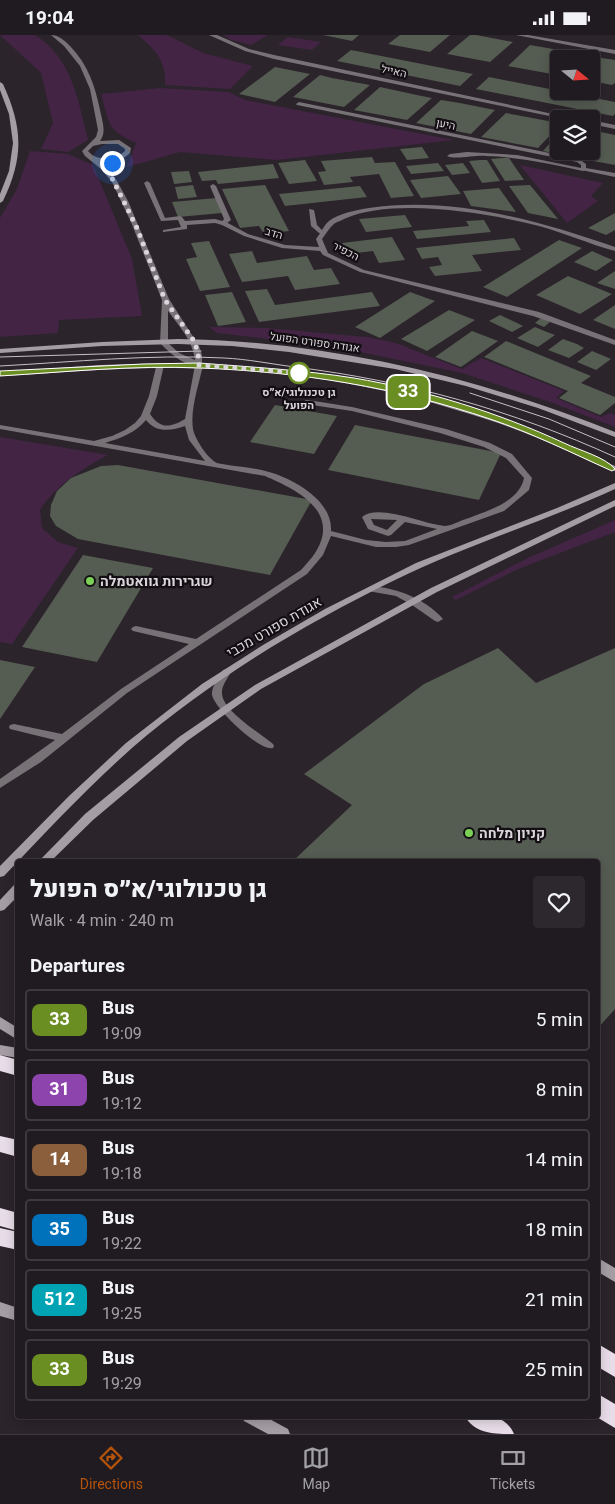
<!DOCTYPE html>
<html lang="en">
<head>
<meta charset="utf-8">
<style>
	:root { --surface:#201b20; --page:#2d282d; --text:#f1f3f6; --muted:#a2a1a5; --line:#3d393e; --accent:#b45309 }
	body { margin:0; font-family:Georgia,Heebo,serif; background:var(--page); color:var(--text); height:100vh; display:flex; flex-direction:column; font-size:19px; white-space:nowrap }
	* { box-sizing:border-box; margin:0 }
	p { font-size:16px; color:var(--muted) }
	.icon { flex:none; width:28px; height:28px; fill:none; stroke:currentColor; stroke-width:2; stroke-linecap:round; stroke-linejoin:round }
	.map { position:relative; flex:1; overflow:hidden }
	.side { position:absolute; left:15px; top:824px; width:585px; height:560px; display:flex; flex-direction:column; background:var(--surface); border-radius:5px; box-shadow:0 2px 12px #0003,0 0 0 1px var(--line) }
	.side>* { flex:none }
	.badge { padding:0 10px; border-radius:8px; font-size:18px; line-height:32px }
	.needle { width:32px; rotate:108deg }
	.fabs { position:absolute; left:550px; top:15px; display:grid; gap:10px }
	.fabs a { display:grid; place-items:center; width:50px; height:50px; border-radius:5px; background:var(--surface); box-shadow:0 2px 12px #0003,0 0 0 1px var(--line); font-size:25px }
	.you { position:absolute; width:25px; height:25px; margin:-12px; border:4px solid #fff; border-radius:50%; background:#1a73e8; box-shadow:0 0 0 8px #1a73e833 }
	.map>.badge { position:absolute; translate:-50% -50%; box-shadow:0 0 0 2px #fff }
	h2 { padding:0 15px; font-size:19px; line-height:45px }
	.round { display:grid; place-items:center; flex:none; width:52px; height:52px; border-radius:5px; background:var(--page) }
	.overview { display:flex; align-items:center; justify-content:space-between; height:85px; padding:0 15px }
	h1 { font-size:24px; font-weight:800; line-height:38px }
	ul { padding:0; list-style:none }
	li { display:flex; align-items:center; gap:15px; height:62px; margin:0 10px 8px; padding:0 5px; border:2px solid var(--line); border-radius:5px }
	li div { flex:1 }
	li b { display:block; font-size:19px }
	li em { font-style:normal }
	li .badge { min-width:55px; font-weight:700; text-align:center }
	.status { display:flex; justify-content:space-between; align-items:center; height:35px; padding:0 25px; background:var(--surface); direction:ltr }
	.status svg { height:14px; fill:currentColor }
	.dock { display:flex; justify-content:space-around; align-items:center; height:70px; border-top:1px solid var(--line); background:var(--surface); font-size:14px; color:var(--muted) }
	.dock a { display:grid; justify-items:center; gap:2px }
	.dock .on { color:var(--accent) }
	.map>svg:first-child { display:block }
</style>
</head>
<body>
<div class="status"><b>19:04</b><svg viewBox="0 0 49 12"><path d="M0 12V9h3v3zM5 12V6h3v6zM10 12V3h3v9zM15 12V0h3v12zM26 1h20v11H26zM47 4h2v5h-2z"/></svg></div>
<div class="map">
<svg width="615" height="1399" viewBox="0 0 615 1399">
	<rect width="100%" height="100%" fill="#2b242b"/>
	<path fill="#432445" d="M 0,0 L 35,0 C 72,23 78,65 88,105 L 68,117 L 41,114 L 53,88 L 41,38 Z
		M 138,0 L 167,0 L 203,18 L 253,31 L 230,54 L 165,50 C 166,25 156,16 138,0 Z
		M 223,0 L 268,0 L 251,10 L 231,5 Z
		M 288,2 L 321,7 L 312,15 L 278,10 Z
		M 160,53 L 229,57 L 245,65 L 454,105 L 277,125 L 180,117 L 127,132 L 136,108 C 106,94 110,90 101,59 Z
		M 30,116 L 68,119 L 93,130 L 132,224 L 142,281 L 59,285 L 58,298 L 0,302 L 0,183 L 17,154 Z
		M 520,130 L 603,148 L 591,161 L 598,166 L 567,188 Z
		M 209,292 L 267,293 L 367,302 L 396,308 L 462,334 L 481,323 L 564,356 L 556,363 L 601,382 L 610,378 L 615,380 L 615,392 L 550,367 L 462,338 L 336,312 L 217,298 Z
		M 0,402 L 108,420 C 83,433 55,451 40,475 L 42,493 L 58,507 L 78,513 L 12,609 L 0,607 Z
		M 615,485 L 615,497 L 518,534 L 456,565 L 452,562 L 530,522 Z"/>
	<path fill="#555c52" d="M 323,0 L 359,0 L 352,6 Z
		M 400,0 L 450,0 L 430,17 L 388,9 Z
		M 470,0 L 476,0 L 513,7 L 490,27 L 447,19 Z
		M 530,10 L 553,14 L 574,18 L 568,24 L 559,24 L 559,33 L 552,39 L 508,31 Z
		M 351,15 L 473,39 L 460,51 L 337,26 Z
		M 588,21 L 615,25 L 615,48 L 612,50 L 591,46 L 591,24 L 585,24 Z
		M 275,32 L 310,39 L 275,67 L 239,59 Z
		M 320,40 L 332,43 L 370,50 L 344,72 L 293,62 Z
		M 489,42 L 615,67 L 615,79 L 613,81 L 476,54 Z
		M 380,52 L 417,60 L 432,63 L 407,85 L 354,75 Z
		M 441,65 L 460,68 L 495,75 L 471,99 L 416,88 Z
		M 506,78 L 559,88 L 559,91 L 538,113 L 481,102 Z
		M 591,95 L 615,100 L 615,130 L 593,126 L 601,116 L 591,114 Z
		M 559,98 L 559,116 L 586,116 L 580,123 L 543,116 Z
		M 422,112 L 429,123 L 407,125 L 400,114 Z
		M 372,122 L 375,128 L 395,127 L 414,161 L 391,163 L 379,139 L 350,142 L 353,147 L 324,150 L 318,137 L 326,136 L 321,126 Z
		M 502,123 L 509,123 L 524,145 L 505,146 L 491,124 Z
		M 305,125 L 317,146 L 289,149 L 278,128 Z
		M 480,125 L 487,125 L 500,146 L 482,148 L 469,126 Z
		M 438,128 L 444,136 L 411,139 L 406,131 Z
		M 463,128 L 470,138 L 452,140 L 445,130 Z
		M 273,129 L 279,143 L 218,149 L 216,145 L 202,146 L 198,137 Z
		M 189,136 L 192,147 L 174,149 L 171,137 Z
		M 448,141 L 461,159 L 421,163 L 410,145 Z
		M 193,150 L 197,162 L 178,164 L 175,152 Z
		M 265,150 L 289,196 L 264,199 L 259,191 L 240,193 L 222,154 Z
		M 530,150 L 558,184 L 528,178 L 509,151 Z
		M 360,151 L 367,162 L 285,171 L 279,159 Z
		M 499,153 L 516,177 L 471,171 L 463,156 Z
		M 216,163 L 222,178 L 178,182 L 172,167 Z
		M 615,178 L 615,195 L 606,200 L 588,193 Z
		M 405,180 L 412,192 L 366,197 L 359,184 Z
		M 484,185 L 491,197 L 417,204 L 413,196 L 469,191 L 466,186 Z
		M 392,202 L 405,225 L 379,228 L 373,216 L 348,219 L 342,208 Z
		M 514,203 L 521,215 L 472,220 L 482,236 L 435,241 L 429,232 L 442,230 L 438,222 L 422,224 L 416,213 Z
		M 559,205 L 582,213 L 507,262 L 483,252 Z
		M 209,206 L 230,252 L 200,256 L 186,224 L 197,222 L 191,208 Z
		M 252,216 L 257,228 L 307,221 L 314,235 L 331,233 L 340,249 L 295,255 L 288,241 L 242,247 L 229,219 Z
		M 592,216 L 603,221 L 613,225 L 596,236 L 574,227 Z
		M 615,236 L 615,254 L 597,248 Z
		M 568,241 L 612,259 L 580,279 L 536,260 Z
		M 267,254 L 275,270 L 372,257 L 380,271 L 259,287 L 245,256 Z
		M 232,257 L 246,287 L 218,291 L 205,260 Z
		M 410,257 L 435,266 L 380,303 L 355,292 Z
		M 615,270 L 615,294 L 593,285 Z
		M 449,275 L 475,285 L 427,316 L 401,304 Z
		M 500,280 L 515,287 L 523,291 L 512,297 L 489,286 Z
		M 541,283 L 550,287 L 544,292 L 535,288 Z
		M 535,292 L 547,297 L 555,300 L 538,312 L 517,303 Z
		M 472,296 L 498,306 L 461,332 L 435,322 Z
		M 563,304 L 577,309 L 584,313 L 569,323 L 548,315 Z
		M 506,306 L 591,341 L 581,348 L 615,362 L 615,368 L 600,380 L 559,363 L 568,356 L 484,322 Z
		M 592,316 L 604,321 L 611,324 L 596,335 L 577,327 Z
		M 275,370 L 337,381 L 314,419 L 250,407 Z
		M 355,390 L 501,418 L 479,465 L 328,435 Z
		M 118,430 L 312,465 L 270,540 L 78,504 L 56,491 L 50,481 L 51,470 L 57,456 L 71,443 L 101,431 Z
		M 83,520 L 153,533 L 97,627 L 22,612 Z
		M 498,613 L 536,648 L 615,613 L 615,974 L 598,993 L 598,826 L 293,826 L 352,770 L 304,739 L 424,649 Z
		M 0,625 L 35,632 L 0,684 Z"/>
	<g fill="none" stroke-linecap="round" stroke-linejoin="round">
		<path fill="#767276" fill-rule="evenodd" d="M 467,117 L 517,120 L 586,134 L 583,136 C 551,129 519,122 486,121 C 476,120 454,125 447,121 L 450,119 Z
			M 213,149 L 216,151 L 231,185 L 226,189 L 221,188 L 224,184 L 210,151 Z
			M 309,174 L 314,175 L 317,190 L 323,196 L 323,198 L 319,198 L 311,191 Z
			M 157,328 L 160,328 L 164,330 L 157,361 L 150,379 C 160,394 170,393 185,384 L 195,330 L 199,328 L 202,328 L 203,330 C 199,350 190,373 193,394 C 195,404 207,423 217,428 C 219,429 225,429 228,430 C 241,432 256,433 269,437 C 294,444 333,466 331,496 L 366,505 L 386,507 L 405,506 L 437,494 L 405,487 L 391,500 L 388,501 L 368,494 L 362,482 C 379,468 425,490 445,491 C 450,491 458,487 463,485 C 484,477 519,468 524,443 L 506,423 L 484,412 L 440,398 L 352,376 L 305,369 L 305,365 L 308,365 L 352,372 L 446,394 L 490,408 L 512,419 L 532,443 L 529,455 L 504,476 L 409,510 L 396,512 L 376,512 L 331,501 L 323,520 L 307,539 L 127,658 L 41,727 L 0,753 L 0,744 L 55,705 L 10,694 L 9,692 L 10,690 L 14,689 L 62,699 L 121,654 L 189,609 L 133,596 L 131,594 L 133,592 L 136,591 L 196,604 L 301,535 C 309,526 317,518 321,506 C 333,471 290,452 265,441 L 0,394 L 0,390 L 94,406 L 112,401 L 125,395 L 135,388 L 141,381 L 149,361 ZM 146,385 C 156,398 171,396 185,391 L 189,405 L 205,426 L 105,408 C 121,403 135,398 146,385 ZM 371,484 L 397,485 L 387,495 L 374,490 Z
			M 371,551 C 397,553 426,564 443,584 L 438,587 L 435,586 L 412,570 L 396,561 L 368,556 L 366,554 Z
			M 226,634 L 231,637 C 228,643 221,651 222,659 C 223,676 260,698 273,709 L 274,711 L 273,713 C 260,717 215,674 212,660 C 211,652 219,642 223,635 Z"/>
		<path fill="#767276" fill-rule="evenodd" d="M 51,0 C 59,0 65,6 71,12 C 88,30 95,51 100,75 C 102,86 107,97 100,106 L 119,105 L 131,113 L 130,118 C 122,126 112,128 101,127 L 106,131 L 117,146 L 128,166 L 169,264 L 199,311 L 202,320 L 202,332 C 187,333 169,318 160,308 L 162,265 L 131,187 L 112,147 L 101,134 L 85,121 L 82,116 L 96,102 L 98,95 L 90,54 L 80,31 L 64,11 ZM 102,109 L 118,109 L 125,114 L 125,116 C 115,125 97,127 88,116 L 93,111 ZM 168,276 C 179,291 193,306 195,325 L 179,318 L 168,308 Z
			M 209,0 L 217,0 L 249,14 L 274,20 L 577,84 L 564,84 L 274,24 L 245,16 Z
			M 516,0 L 528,0 L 615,15 L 615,19 Z
			M 299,67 L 579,124 L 586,129 L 586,133 L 615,138 L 615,142 L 581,135 L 581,130 L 577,127 L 297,70 L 296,69 Z
			M 591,85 L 615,90 L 615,94 L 591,89 Z
			M 147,146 L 150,148 L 165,183 L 180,181 L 182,182 L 185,186 L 215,184 L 226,187 L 248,199 L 285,210 L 319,212 L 316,204 C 320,199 324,190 329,186 C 339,178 357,175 369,173 C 452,161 537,185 615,212 L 615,216 C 589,209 565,198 539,191 C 487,178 394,162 344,184 C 341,186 336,187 334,189 C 329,193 326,199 322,204 L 328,218 L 364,235 L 539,277 L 615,305 L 615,310 L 533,281 L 360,237 L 323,220 L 320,216 L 282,213 L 244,201 L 222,190 L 215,188 L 187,190 L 187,194 L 163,197 L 163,195 L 181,192 L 178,185 L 161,186 L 144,148 Z"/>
		<path fill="#a49da4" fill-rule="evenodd" d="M 0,47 L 3,49 C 23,93 24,122 3,166 L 0,168 L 0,159 L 9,136 L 13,108 L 9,79 L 0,55 Z
			M 178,304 C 328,306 477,342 615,397 L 615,402 L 538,373 L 466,351 L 395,334 L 289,317 L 232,311 L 178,309 L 102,311 L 0,318 L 0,314 L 102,307 Z
			M 175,328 C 274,331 372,343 467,373 C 518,388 566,409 615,431 L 615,436 C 597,431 580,421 563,414 C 530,399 495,386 460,376 C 368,347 270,333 174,333 C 116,332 58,338 0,341 L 0,337 L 100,330 Z
			M 615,448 L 615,454 C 543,487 467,510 395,545 C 302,590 211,645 132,713 C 87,753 45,798 4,841 L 0,842 L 0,831 L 69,761 L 126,708 L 202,649 L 263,610 L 325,574 L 416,528 L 557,473 Z
			M 615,465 L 615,471 L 437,557 L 261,654 L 187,706 L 93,785 L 51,826 L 39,826 L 85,779 L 179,702 L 255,650 L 431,553 Z
			M 18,849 L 18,861 L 4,875 L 0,876 L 0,865 L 14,850 Z
			M 0,982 L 18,993 L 18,1005 L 0,994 Z
			M 0,1010 L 18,1013 L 18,1023 L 0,1020 Z
			M 598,1223 L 615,1233 L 615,1247 L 598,1237 Z
			M 0,1267 L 18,1273 L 18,1286 L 0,1281 Z
			M 242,1381 L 264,1381 L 288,1394 L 290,1399 L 268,1399 L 244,1386 Z"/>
		<path fill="#e7dce7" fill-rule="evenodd" d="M 0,1020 L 18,1025 L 18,1041 L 0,1036 Z
			M 0,1101 L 18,1105 L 18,1122 L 0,1117 Z
			M 0,1173 L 18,1178 L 18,1196 L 0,1191 Z
			M 0,1193 L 18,1197 L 18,1215 L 0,1211 Z
			M 598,1309 L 615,1319 L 615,1342 L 598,1332 Z
			M 598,1359 L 615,1369 L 615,1393 L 595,1381 L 598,1381 Z
			M 465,1381 C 484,1381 505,1378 514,1399 C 495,1399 474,1399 465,1381 Z"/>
		<path stroke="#c5c0c5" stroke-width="1" d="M 0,322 L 201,316
			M 0,331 C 74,327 149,319 224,323 C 247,324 271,329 295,332 C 407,346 512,375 615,422
			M 470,358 L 549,384 L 615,412"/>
	</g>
	<path fill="#6b8e23" stroke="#fff" d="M 199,328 C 251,332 303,335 354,343 C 426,355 499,378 564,408 C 581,416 605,422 615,434 L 612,436 C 572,418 532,398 490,384 C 396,352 300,337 201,333 C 134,330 66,337 0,341 L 0,336 L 143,329 Z"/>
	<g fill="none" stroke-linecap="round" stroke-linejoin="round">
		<path stroke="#dbd6db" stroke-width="5" stroke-dasharray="0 9" d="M 112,128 L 108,135 L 137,193 L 165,265 L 194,306 L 198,318 L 199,330 L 299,338"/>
	</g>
	<circle fill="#fff" stroke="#6b8e23" stroke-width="2.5" cx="299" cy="338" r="10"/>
	<g fill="#7bd156" stroke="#120e12" stroke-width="2">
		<circle cx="90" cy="546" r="5"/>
		<circle cx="469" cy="798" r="5"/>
	</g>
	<g text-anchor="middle" stroke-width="4.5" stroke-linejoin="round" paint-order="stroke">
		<g font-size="11" fill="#dbd6db" stroke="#120e12">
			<text transform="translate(394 36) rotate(12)" y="4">האייל</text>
			<text transform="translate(446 89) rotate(12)" y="4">היען</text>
			<text transform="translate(274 198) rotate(16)" y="4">הדב</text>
			<text transform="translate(346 216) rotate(27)" y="4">הכפיר</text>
			<text transform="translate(315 307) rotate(8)" y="4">אגודת ספורט הפועל</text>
		</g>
		<g font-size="11" font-weight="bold" fill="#dbd6db" stroke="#120e12">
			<text x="299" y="361">גן טכנולוגי/א״ס<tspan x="299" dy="13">הפועל</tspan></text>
		</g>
		<g font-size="14" font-weight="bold" fill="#dbd6db" stroke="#120e12" text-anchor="start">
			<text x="100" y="551">שגרירות גוואטמלה</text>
			<text x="479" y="803">קניון מלחה</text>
		</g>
		<g font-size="14" fill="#dbd6db" stroke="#120e12">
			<text transform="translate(274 592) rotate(-30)" y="5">אגודת ספורט מכבי</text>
		</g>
	</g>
</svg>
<div class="fabs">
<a><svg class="needle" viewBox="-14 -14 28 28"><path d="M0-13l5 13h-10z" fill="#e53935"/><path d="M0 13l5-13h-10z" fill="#a2a1a5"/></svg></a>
<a><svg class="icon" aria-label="layers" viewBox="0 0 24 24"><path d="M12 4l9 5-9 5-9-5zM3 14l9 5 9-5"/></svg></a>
</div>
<div class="you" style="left:112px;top:128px"></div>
<b class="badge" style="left:408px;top:357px;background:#6b8e23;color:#fff">33</b>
<section class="side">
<div class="overview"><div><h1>גן טכנולוגי/א״ס הפועל</h1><p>Walk · 4 min · 240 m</p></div><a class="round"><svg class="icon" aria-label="heart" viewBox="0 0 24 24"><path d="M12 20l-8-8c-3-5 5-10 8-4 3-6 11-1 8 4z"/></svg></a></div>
<h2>Departures</h2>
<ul>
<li><span class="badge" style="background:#6b8e23;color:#fff">33</span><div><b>Bus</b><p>19:09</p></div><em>5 min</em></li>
<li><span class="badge" style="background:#8e44ad;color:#fff">31</span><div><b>Bus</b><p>19:12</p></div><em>8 min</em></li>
<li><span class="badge" style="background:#8b5e3c;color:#fff">14</span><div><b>Bus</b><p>19:18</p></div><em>14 min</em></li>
<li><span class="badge" style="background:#0072bc;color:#fff">35</span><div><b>Bus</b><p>19:22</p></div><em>18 min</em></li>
<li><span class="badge" style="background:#00a3b4;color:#fff">512</span><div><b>Bus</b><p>19:25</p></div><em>21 min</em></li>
<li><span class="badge" style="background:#6b8e23;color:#fff">33</span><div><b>Bus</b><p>19:29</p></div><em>25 min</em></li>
</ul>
</section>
</div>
<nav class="dock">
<a class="on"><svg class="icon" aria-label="directions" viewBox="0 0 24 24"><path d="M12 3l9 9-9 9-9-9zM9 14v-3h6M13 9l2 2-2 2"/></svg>Directions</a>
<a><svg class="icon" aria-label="map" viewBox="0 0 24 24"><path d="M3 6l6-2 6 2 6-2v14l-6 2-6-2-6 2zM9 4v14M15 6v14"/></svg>Map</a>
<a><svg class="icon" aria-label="tickets" viewBox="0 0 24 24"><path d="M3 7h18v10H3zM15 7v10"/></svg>Tickets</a>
</nav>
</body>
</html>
